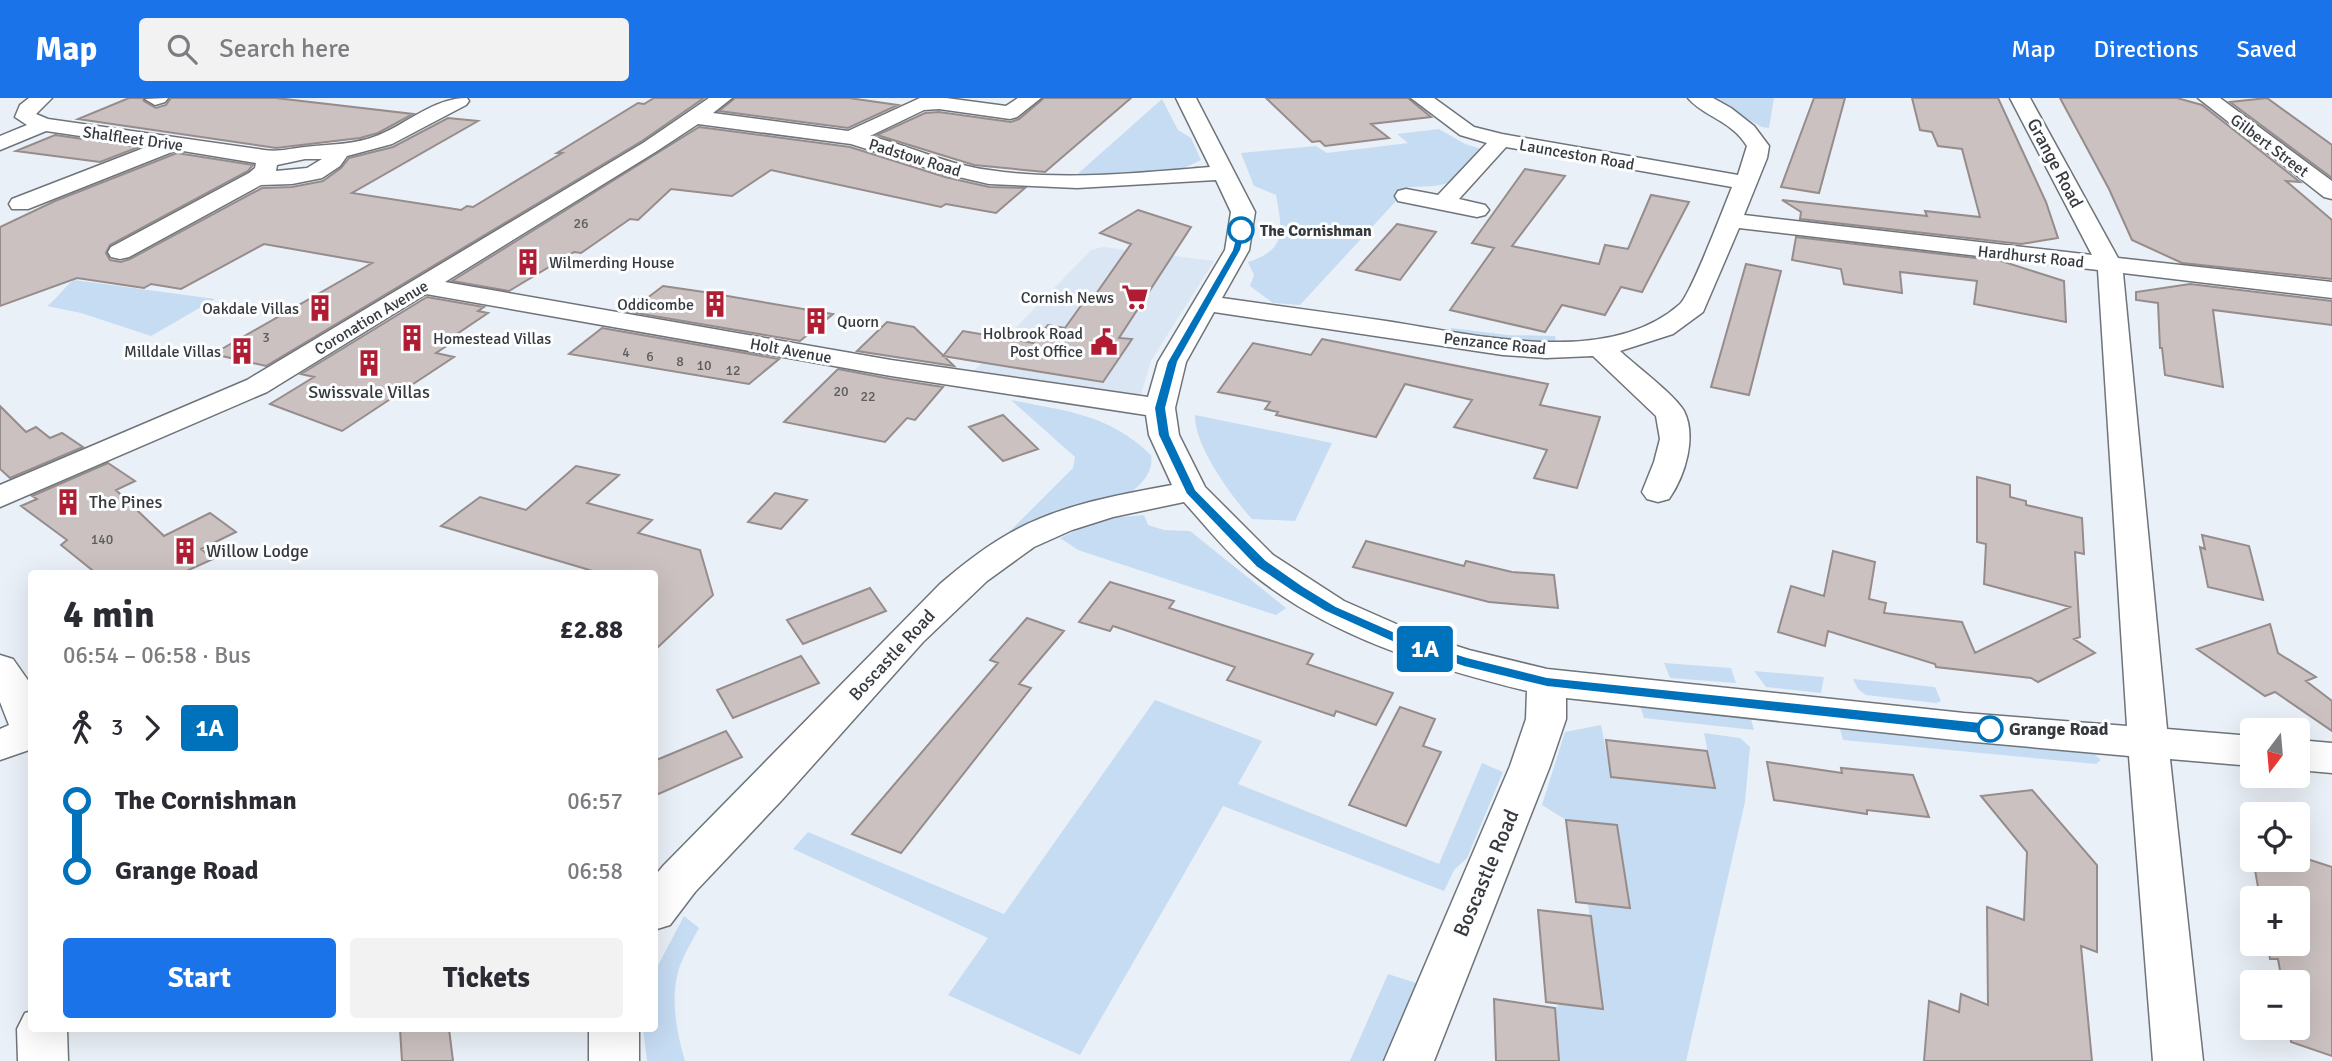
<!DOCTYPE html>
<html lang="en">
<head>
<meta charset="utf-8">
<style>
	:root { --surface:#fff; --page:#f2f2f3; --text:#2b2b33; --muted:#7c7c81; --accent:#1a73e8 }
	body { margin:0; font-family:Signika,sans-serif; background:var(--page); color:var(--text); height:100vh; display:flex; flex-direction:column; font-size:26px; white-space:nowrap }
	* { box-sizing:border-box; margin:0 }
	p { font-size:23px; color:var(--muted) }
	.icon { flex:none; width:38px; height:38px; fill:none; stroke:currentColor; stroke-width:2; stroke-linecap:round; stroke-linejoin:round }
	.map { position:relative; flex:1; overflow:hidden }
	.details { position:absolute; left:28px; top:472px; width:630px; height:462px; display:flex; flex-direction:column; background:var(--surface); border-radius:7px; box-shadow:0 7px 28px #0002 }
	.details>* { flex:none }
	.badge { padding:0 14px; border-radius:5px; font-size:24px; line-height:46px }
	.needle { width:46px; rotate:196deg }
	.tools { position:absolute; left:2240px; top:620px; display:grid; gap:14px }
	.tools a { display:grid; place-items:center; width:70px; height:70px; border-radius:7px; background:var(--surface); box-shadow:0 7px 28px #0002; font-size:35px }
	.map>.badge { position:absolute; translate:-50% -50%; box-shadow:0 0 0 4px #fff }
	.legs { display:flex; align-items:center; gap:10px; height:77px; padding:0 35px; font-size:23px }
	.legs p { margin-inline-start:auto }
	.head { display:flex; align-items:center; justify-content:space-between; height:119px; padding:0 35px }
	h1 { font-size:38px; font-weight:800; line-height:52px }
	.primary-button { display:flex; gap:14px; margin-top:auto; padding:14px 35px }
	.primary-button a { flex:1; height:80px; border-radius:7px; background:var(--accent); color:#fff; font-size:28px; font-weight:800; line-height:80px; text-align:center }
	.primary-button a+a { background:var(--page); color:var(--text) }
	ul { padding:0 35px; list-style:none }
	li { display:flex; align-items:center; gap:24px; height:70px; font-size:26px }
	li i { display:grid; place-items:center; width:10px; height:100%; margin:0 9px; background:currentColor }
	li i::after { content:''; width:18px; height:18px; margin:-9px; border:5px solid; border-radius:50%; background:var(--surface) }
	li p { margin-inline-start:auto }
	li:first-child i { background:linear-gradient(#0000 50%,currentColor 0) }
	li:last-child i { background:linear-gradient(currentColor 50%,#0000 0) }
	header { display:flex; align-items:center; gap:42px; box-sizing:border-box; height:98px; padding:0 35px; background:var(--accent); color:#fff }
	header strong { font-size:33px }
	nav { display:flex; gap:38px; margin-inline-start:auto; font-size:24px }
	.search { width:490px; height:63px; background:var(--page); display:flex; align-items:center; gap:18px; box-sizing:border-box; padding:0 24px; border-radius:7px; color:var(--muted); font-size:26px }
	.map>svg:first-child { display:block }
</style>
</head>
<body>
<header>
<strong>Map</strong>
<div class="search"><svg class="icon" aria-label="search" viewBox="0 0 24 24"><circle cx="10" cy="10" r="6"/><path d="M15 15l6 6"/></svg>Search here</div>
<nav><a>Map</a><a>Directions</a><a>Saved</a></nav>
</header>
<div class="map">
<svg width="2332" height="963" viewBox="0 0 2332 963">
	<rect width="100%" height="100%" fill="#eaf0f7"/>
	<path fill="#dae6f3" d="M 1103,149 L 1214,163 L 1151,263 L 1139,303 L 972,275 L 1091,152 Z"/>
	<path fill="#c6dcf3" d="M 1711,0 L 1774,0 L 1769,30 L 1762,29 Z
		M 1162,1 L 1178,32 L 1191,40 L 1201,62 L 1174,75 L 1073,80 Z
		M 1439,31 L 1465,46 L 1485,52 C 1452,86 1457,88 1409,89 L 1300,207 L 1273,205 L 1250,188 L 1254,177 L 1248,164 C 1288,151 1282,132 1276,97 L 1254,88 L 1241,55 L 1316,48 L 1327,55 L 1408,45 L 1397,36 Z
		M 74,182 L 215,201 L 151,238 L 81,215 L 47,208 C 58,200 63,190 74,182 Z
		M 1451,230 L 1507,237 L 1555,238 L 1556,243 L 1528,243 L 1450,234 Z
		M 1011,302 C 1066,313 1109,316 1151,357 C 1154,376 1140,387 1126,399 L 993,450 L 1073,370 L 1075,359 Z
		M 1195,317 L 1332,345 L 1295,423 L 1252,421 C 1232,399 1194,348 1195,317 Z
		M 1144,417 L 1148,427 L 1164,432 L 1190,433 L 1286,510 L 1276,517 L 1078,452 L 1060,440 L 1100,421 Z
		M 1664,565 L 1731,570 L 1736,585 L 1670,580 Z
		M 1754,573 L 1824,579 L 1821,595 L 1766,589 Z
		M 1853,581 L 1935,589 L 1941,603 L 1936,605 L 1866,597 L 1858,591 Z
		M 1155,602 L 1262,643 L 1238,686 L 1439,766 L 1482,665 L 1503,674 L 1467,760 L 1454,772 L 1444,793 L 1223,708 L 1080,957 L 948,897 L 988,840 L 793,751 L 808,734 L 1004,816 Z
		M 1640,608 L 1751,621 L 1754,632 L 1644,620 Z
		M 1601,627 L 1611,679 L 1715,690 L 1704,635 L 1740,640 L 1750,649 L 1745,704 L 1686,963 L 1558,963 L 1555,910 L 1560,906 L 1602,911 L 1588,806 L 1629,810 L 1617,728 L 1566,722 L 1542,707 L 1565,634 Z
		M 1839,628 L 2081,652 L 2094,656 L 2101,662 L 2096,666 L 1843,642 Z
		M 684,818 L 699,830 C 693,841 686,853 681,865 C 669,896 676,932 685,963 L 647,963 L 643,932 L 654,931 L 655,873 Z
		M 1388,876 L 1416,885 L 1385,963 L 1350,963 Z"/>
	<path fill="#cbc1c1" stroke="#958c8b" stroke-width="2" d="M 129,0 L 143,0 L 144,3 L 156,10 L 166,7 L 171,0 L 276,0 L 413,16 L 378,35 L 360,40 L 276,50 L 78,21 Z
		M 654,0 L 704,0 L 642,43 L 266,268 L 213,256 L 372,165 L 264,146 L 181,191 L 151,186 L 144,190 L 77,180 L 0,208 L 0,129 L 55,103 L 177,55 L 253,67 L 248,73 L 110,147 L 106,155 L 110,162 L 121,164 L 130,161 L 262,90 L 292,89 L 323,83 L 341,70 L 349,60 L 393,49 L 448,20 L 478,23 L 352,95 L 461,112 L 467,108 L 473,109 L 562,55 L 557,55 L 638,5 L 644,6 Z
		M 735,0 L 849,0 L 898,7 L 848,30 L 719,13 Z
		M 1044,0 L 1131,0 L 1045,74 L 974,67 L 877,37 L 925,15 L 939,14 L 1011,24 L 1019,21 Z
		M 1266,0 L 1408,0 L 1431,19 L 1371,26 L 1389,40 L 1325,48 L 1320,43 L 1312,44 Z
		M 1814,0 L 1845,0 L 1819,95 L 1781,89 Z
		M 1912,0 L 1998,0 L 2046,104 L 2058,140 L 2021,146 L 1800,121 L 1801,114 L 1782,102 L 1927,118 L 1925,113 L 1980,119 L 1962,51 L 1938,48 L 1932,34 L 1920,32 Z
		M 2060,0 L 2177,0 L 2202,7 L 2300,84 L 2286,83 L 2332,122 L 2332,181 L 2182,165 L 2132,142 L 2109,91 Z
		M 2267,0 L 2332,47 L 2332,80 L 2230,4 Z
		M 699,29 L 850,49 L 945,79 L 989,89 L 1025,90 L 996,115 L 946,106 L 941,109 L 771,72 L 732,98 L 671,91 L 638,122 L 630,121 L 581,155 L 574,154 L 509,193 L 452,183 Z
		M 55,37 L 139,49 L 100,64 L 16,53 Z
		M 1525,71 L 1565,78 L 1512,148 L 1599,166 L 1605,147 L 1628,151 L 1651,97 L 1689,104 L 1642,194 L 1621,189 L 1605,217 L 1562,207 L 1545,234 L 1450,212 L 1494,150 L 1472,145 Z
		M 1138,112 L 1191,129 L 1119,240 L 1132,241 L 1103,284 L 943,258 L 963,233 L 1033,245 L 1048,227 L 1065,230 L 1085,202 L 1091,203 L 1131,146 L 1100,135 Z
		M 1397,126 L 1436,134 L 1400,182 L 1356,172 Z
		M 1796,139 L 2001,163 L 2064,183 L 2066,224 L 1974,206 L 1977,183 L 1900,174 L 1902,195 L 1844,186 L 1841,171 L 1792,162 Z
		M 1746,166 L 1781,173 L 1749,297 L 1711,289 Z
		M 2190,186 L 2332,203 L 2332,227 L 2213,212 L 2223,289 L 2165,277 L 2162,250 L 2160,250 L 2158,205 L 2136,202 L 2136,194 Z
		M 663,188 L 704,194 L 833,216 L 800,243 L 624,213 L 640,200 L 646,201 Z
		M 427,199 L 484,209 L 478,213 L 488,215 L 451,240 L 457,241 L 436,255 L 454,259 L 342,333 L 270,306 L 314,279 L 301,276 Z
		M 887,224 L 914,229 L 954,268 L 857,253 Z
		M 602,230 L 779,261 L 749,286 L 569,256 Z
		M 1322,241 L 1548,286 L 1540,307 L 1600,319 L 1577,390 L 1534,380 L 1547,352 L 1454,329 L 1472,302 L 1405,286 L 1376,339 L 1276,317 L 1278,314 L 1265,311 L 1270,304 L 1218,294 L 1253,245 L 1311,257 Z
		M 838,271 L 891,281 L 943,289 L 915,322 L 907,320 L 885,344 L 784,324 Z
		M 0,308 L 26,334 L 36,329 L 50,340 L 62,335 L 83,349 L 10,380 L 0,371 Z
		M 1003,317 L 1038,351 L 1003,363 L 969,329 Z
		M 108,365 L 135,383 L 116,392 L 164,438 L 210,415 L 236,434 L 201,451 L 213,461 L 180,476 L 97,476 L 61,447 L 67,442 L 21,408 L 37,401 L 32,398 Z
		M 576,368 L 619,377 L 587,405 L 652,422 L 638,435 L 700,452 L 713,497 L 654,553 L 654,476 L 603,476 L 441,428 L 480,399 L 526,412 Z
		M 1977,379 L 2010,387 L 2010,399 L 2026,403 L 2026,407 L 2082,420 L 2084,456 L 2075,454 L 2080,539 L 2074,541 L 2095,555 L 2038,584 L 2031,580 L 1936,569 L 1935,566 L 1828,533 L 1825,548 L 1778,534 L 1791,488 L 1824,498 L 1833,453 L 1875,464 L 1869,501 L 1886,505 L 1884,515 L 1962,524 L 1975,555 L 2070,509 L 1984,486 L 1986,446 L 1977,444 Z
		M 775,395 L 807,402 L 781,431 L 748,424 Z
		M 2202,437 L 2249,448 L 2263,502 L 2208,489 L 2200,449 L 2205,451 Z
		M 1366,443 L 1464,468 L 1466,463 L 1512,474 L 1554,477 L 1558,510 L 1489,504 L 1353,469 Z
		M 1110,484 L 1174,503 L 1169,510 L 1313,556 L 1307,566 L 1393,595 L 1376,627 L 1336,613 L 1334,618 L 1227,582 L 1235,569 L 1113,528 L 1110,533 L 1079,524 Z
		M 870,490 L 886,513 L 803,546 L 787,522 Z
		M 1027,520 L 1064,533 L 1019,586 L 1031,590 L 901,755 L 852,736 L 998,565 L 990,562 Z
		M 2270,526 L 2278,555 L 2316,579 L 2306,583 L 2332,603 L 2332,633 L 2275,594 L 2265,598 L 2197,551 Z
		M 801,558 L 819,585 L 733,620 L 717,592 Z
		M 1400,609 L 1435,621 L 1423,648 L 1441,654 L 1406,728 L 1349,707 Z
		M 726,633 L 742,659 L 654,698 L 654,663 Z
		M 1606,642 L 1707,653 L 1715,690 L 1611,679 Z
		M 1767,664 L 1842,675 L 1841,670 L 1913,677 L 1929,719 L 1867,712 L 1867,716 L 1774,702 Z
		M 2032,692 L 2097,767 L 2097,854 L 2081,848 L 2092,963 L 1924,963 L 1929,903 L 1959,914 L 1961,896 L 1988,907 L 1987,809 L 2024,822 L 2027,754 L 1981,698 Z
		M 1566,722 L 1617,727 L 1630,810 L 1576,804 Z
		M 2298,758 L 2332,769 L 2332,958 L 2291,944 L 2289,929 L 2298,929 L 2298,884 L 2282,884 L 2278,861 L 2270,861 L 2268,845 L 2298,845 L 2298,800 L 2260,800 L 2253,761 L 2298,761 Z
		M 1538,812 L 1591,818 L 1603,911 L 1546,904 Z
		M 1494,901 L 1555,910 L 1559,963 L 1496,963 Z
		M 400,931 L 449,931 L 453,963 L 402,963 Z"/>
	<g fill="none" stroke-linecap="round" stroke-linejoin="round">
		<defs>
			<path id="minor" d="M 29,0 L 52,0 L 36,16 L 48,21 L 258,51 C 277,55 286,51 305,49 C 330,46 355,47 379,37 C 408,25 434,0 467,0 L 469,3 L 466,7 L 392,46 L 347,58 L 340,68 L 322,80 L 292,86 L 261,87 L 129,159 L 120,161 L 111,159 L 108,154 L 111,149 L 249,75 L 255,70 L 256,65 L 177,52 L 28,111 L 12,111 L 9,106 L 12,101 L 149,48 L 46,33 L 0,52 L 0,38 L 27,27 L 15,19 L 20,7 ZM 305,61 L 322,61 L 307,70 L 276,73 L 277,67 Z
				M 168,0 L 165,4 L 155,7 L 145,1 Z
				M 709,0 L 732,0 L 713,15 L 848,33 L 920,0 L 946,0 L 1006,8 L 1018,0 L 1041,0 L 1017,19 L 1010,21 L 939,11 L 924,12 L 870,38 C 910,48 948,67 989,72 C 1062,83 1137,75 1210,69 L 1176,0 L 1196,0 L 1255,114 L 1249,152 L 1222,200 C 1277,208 1332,215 1386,223 C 1473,236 1607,271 1680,206 C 1691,196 1724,109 1732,89 L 1506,49 L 1459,101 L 1485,107 L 1489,112 L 1485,117 L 1477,119 L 1398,103 L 1395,98 L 1398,93 L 1406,91 L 1438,97 L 1487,45 L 1460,37 L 1411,0 L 1434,0 L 1474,29 L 1502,36 L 1738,77 L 1747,48 C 1731,22 1704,19 1688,0 L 1713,0 L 1731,10 L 1754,28 L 1769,48 L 1767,60 L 1744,117 L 2092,157 L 2010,0 L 2030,0 L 2118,160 L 2332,184 L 2332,200 L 2123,175 L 2167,631 L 2252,638 L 2252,668 L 2170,661 L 2203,963 L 2153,963 L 2129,658 L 1964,643 L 1566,600 L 1566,621 L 1550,668 L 1434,963 L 1384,963 L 1510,668 L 1526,621 L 1527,593 C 1430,569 1329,539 1250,474 C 1226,454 1205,427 1184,404 L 1113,419 L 1072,432 L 1034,449 L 987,483 L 923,544 L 781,703 L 695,794 L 670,827 L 654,832 L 654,779 L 663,768 L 940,486 C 962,467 985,449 1010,435 C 1059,407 1118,397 1172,387 L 1149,337 L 1146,317 L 891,278 L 426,196 L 267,294 L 0,409 L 0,387 L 247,282 L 643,45 ZM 698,26 L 851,46 L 946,76 L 989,86 L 1077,90 L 1216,82 L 1231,114 L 1225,152 L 1158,264 L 1148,299 L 891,262 L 445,184 L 657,53 ZM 1739,130 L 2098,172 L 2127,628 L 1964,615 L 1547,571 L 1469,552 L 1419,536 L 1344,503 L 1273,457 L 1205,389 L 1179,337 L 1175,310 L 1186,264 L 1214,214 L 1503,257 L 1546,260 L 1593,258 L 1656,318 L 1660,341 L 1654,364 L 1642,394 L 1647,401 L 1658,404 L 1669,401 C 1685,378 1697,339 1684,313 C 1675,297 1635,267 1620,253 L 1673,236 L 1703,214 Z
				M 2198,0 L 2220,0 L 2332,83 L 2332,101 L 2324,99 Z
				M 0,557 L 13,561 L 32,588 L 32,651 L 0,662 L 0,631 L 9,627 L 0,604 Z
				M 2298,642 L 2332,645 L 2332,675 L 2298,672 Z
				M 32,913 L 32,931 L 67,931 L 68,963 L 18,963 L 17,931 L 25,915 Z
				M 589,931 L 639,931 L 639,963 L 589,963 Z"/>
		</defs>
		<use href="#minor" stroke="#6e7479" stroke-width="3"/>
		<use href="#minor" fill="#fff" fill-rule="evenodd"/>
	</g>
	<path fill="#0072bc" stroke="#fff" stroke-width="2" d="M 1238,130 L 1246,132 L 1241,152 L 1178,264 L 1166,310 L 1170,337 L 1196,392 L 1266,462 L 1303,488 L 1336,508 L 1411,541 L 1467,559 L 1547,579 L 1990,625 L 1998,631 L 1996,635 L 1990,637 L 1547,589 L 1464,569 L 1401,548 L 1326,514 L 1293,494 L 1256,469 L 1186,396 L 1158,337 L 1154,310 L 1167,264 L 1232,152 Z"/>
	<defs>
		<symbol id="building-bare" viewBox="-9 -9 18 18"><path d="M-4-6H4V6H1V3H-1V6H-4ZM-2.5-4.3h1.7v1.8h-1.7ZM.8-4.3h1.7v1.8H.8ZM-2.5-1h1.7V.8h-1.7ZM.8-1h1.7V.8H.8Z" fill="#b01d32" stroke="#fbfdfe" stroke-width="2.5" paint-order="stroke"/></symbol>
		<symbol id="supermarket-bare" viewBox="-9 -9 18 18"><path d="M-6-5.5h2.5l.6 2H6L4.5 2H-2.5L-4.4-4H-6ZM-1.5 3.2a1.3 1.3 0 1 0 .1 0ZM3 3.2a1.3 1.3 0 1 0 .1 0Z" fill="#b01d32" stroke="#fbfdfe" stroke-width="2.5" paint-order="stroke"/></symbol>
		<symbol id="civic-bare" viewBox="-9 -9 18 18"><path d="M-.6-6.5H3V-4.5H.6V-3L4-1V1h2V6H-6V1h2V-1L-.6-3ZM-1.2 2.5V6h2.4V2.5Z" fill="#b01d32" stroke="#fbfdfe" stroke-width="2.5" paint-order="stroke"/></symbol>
	</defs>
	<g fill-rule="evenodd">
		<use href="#building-bare" x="509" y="145" width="38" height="38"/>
		<use href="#supermarket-bare" x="1116" y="180" width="38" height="38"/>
		<use href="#building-bare" x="696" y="187" width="38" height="38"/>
		<use href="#building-bare" x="301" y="191" width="38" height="38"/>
		<use href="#building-bare" x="797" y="204" width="38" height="38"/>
		<use href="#building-bare" x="393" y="221" width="38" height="38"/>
		<use href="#civic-bare" x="1085" y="225" width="38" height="38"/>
		<use href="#building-bare" x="223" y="234" width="38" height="38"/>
		<use href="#building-bare" x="350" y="246" width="38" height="38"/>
		<use href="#building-bare" x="49" y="385" width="38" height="38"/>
		<use href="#building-bare" x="166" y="434" width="38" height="38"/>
	</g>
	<g fill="#fff" stroke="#0072bc" stroke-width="3.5">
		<circle cx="1241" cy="132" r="12"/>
		<circle cx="1990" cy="631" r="12"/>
	</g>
	<g text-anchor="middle" stroke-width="6" stroke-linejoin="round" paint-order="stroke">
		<g font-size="14" fill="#5c5b5d">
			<text x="581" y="130">26</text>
			<text x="266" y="244">3</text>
			<text x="626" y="259">4</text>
			<text x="650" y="263">6</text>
			<text x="680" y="268">8</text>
			<text x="704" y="272">10</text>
			<text x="733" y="277">12</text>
			<text x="841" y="298">20</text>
			<text x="868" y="303">22</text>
			<text x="102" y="446">140</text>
		</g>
		<g font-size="16" fill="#37393c" stroke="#fbfdfe">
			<text transform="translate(133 40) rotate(8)" y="6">Shalfleet Drive</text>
			<text transform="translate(2270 47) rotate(37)" y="6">Gilbert Street</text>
			<text transform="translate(1577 56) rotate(10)" y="6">Launceston Road</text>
			<text transform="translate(915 59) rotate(17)" y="6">Padstow Road</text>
			<text transform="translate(2031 158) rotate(6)" y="6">Hardhurst Road</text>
			<text transform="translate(371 219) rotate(-31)" y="6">Coronation Avenue</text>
			<text transform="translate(1495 245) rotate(6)" y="6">Penzance Road</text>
			<text transform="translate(791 252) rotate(10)" y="6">Holt Avenue</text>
		</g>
		<g font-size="16" font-weight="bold" fill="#37393c" stroke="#fbfdfe" text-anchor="start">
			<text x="1260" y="138">The Cornishman</text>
		</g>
		<g font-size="16" fill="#37393c" stroke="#fbfdfe" text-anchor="end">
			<text x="549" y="170" text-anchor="start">Wilmerding House</text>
			<text x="1114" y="205">Cornish News</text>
			<text x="694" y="212">Oddicombe</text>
			<text x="299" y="216">Oakdale Villas</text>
			<text x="837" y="229" text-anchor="start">Quorn</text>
			<text x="1083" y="241">Holbrook Road<tspan x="1083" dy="18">Post Office</tspan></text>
			<text x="433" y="246" text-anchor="start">Homestead Villas</text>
			<text x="221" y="259">Milldale Villas</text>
		</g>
		<g font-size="18" fill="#37393c" stroke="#fbfdfe">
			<text transform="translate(2055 65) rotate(62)" y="6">Grange Road</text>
			<text transform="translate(892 557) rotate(-47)" y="6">Boscastle Road</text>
		</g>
		<g font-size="18" fill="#37393c" stroke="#fbfdfe" text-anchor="start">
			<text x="369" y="300" text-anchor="middle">Swissvale Villas</text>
			<text x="89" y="410">The Pines</text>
			<text x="206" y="459">Willow Lodge</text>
		</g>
		<g font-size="18" font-weight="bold" fill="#37393c" stroke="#fbfdfe" text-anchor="start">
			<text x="2009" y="637">Grange Road</text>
		</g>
		<g font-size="21" fill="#37393c" stroke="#fbfdfe">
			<text transform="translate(1486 775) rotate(-67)" y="7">Boscastle Road</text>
		</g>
	</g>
</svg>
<div class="tools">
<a><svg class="needle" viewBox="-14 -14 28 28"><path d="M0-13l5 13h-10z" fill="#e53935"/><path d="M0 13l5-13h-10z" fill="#7c7c81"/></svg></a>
<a><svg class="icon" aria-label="locate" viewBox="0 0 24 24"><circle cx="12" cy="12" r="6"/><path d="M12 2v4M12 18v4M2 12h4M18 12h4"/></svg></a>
<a>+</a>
<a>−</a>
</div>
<b class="badge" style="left:1425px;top:551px;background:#0072bc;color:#fff">1A</b>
<section class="details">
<div class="head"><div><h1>4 min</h1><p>06:54 – 06:58 · Bus</p></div><b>£2.88</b></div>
<div class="legs"><svg class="icon" aria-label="walk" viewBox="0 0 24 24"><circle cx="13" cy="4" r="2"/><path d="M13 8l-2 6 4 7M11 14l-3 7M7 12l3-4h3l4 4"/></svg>3<svg class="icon" aria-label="forward" viewBox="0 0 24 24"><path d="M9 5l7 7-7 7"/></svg><b class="badge" style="background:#0072bc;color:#fff">1A</b></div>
<ul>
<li><i style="color:#0072bc"></i><b>The Cornishman</b><p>06:57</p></li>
<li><i style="color:#0072bc"></i><b>Grange Road</b><p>06:58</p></li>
</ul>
<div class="primary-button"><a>Start</a><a>Tickets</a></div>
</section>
</div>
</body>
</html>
